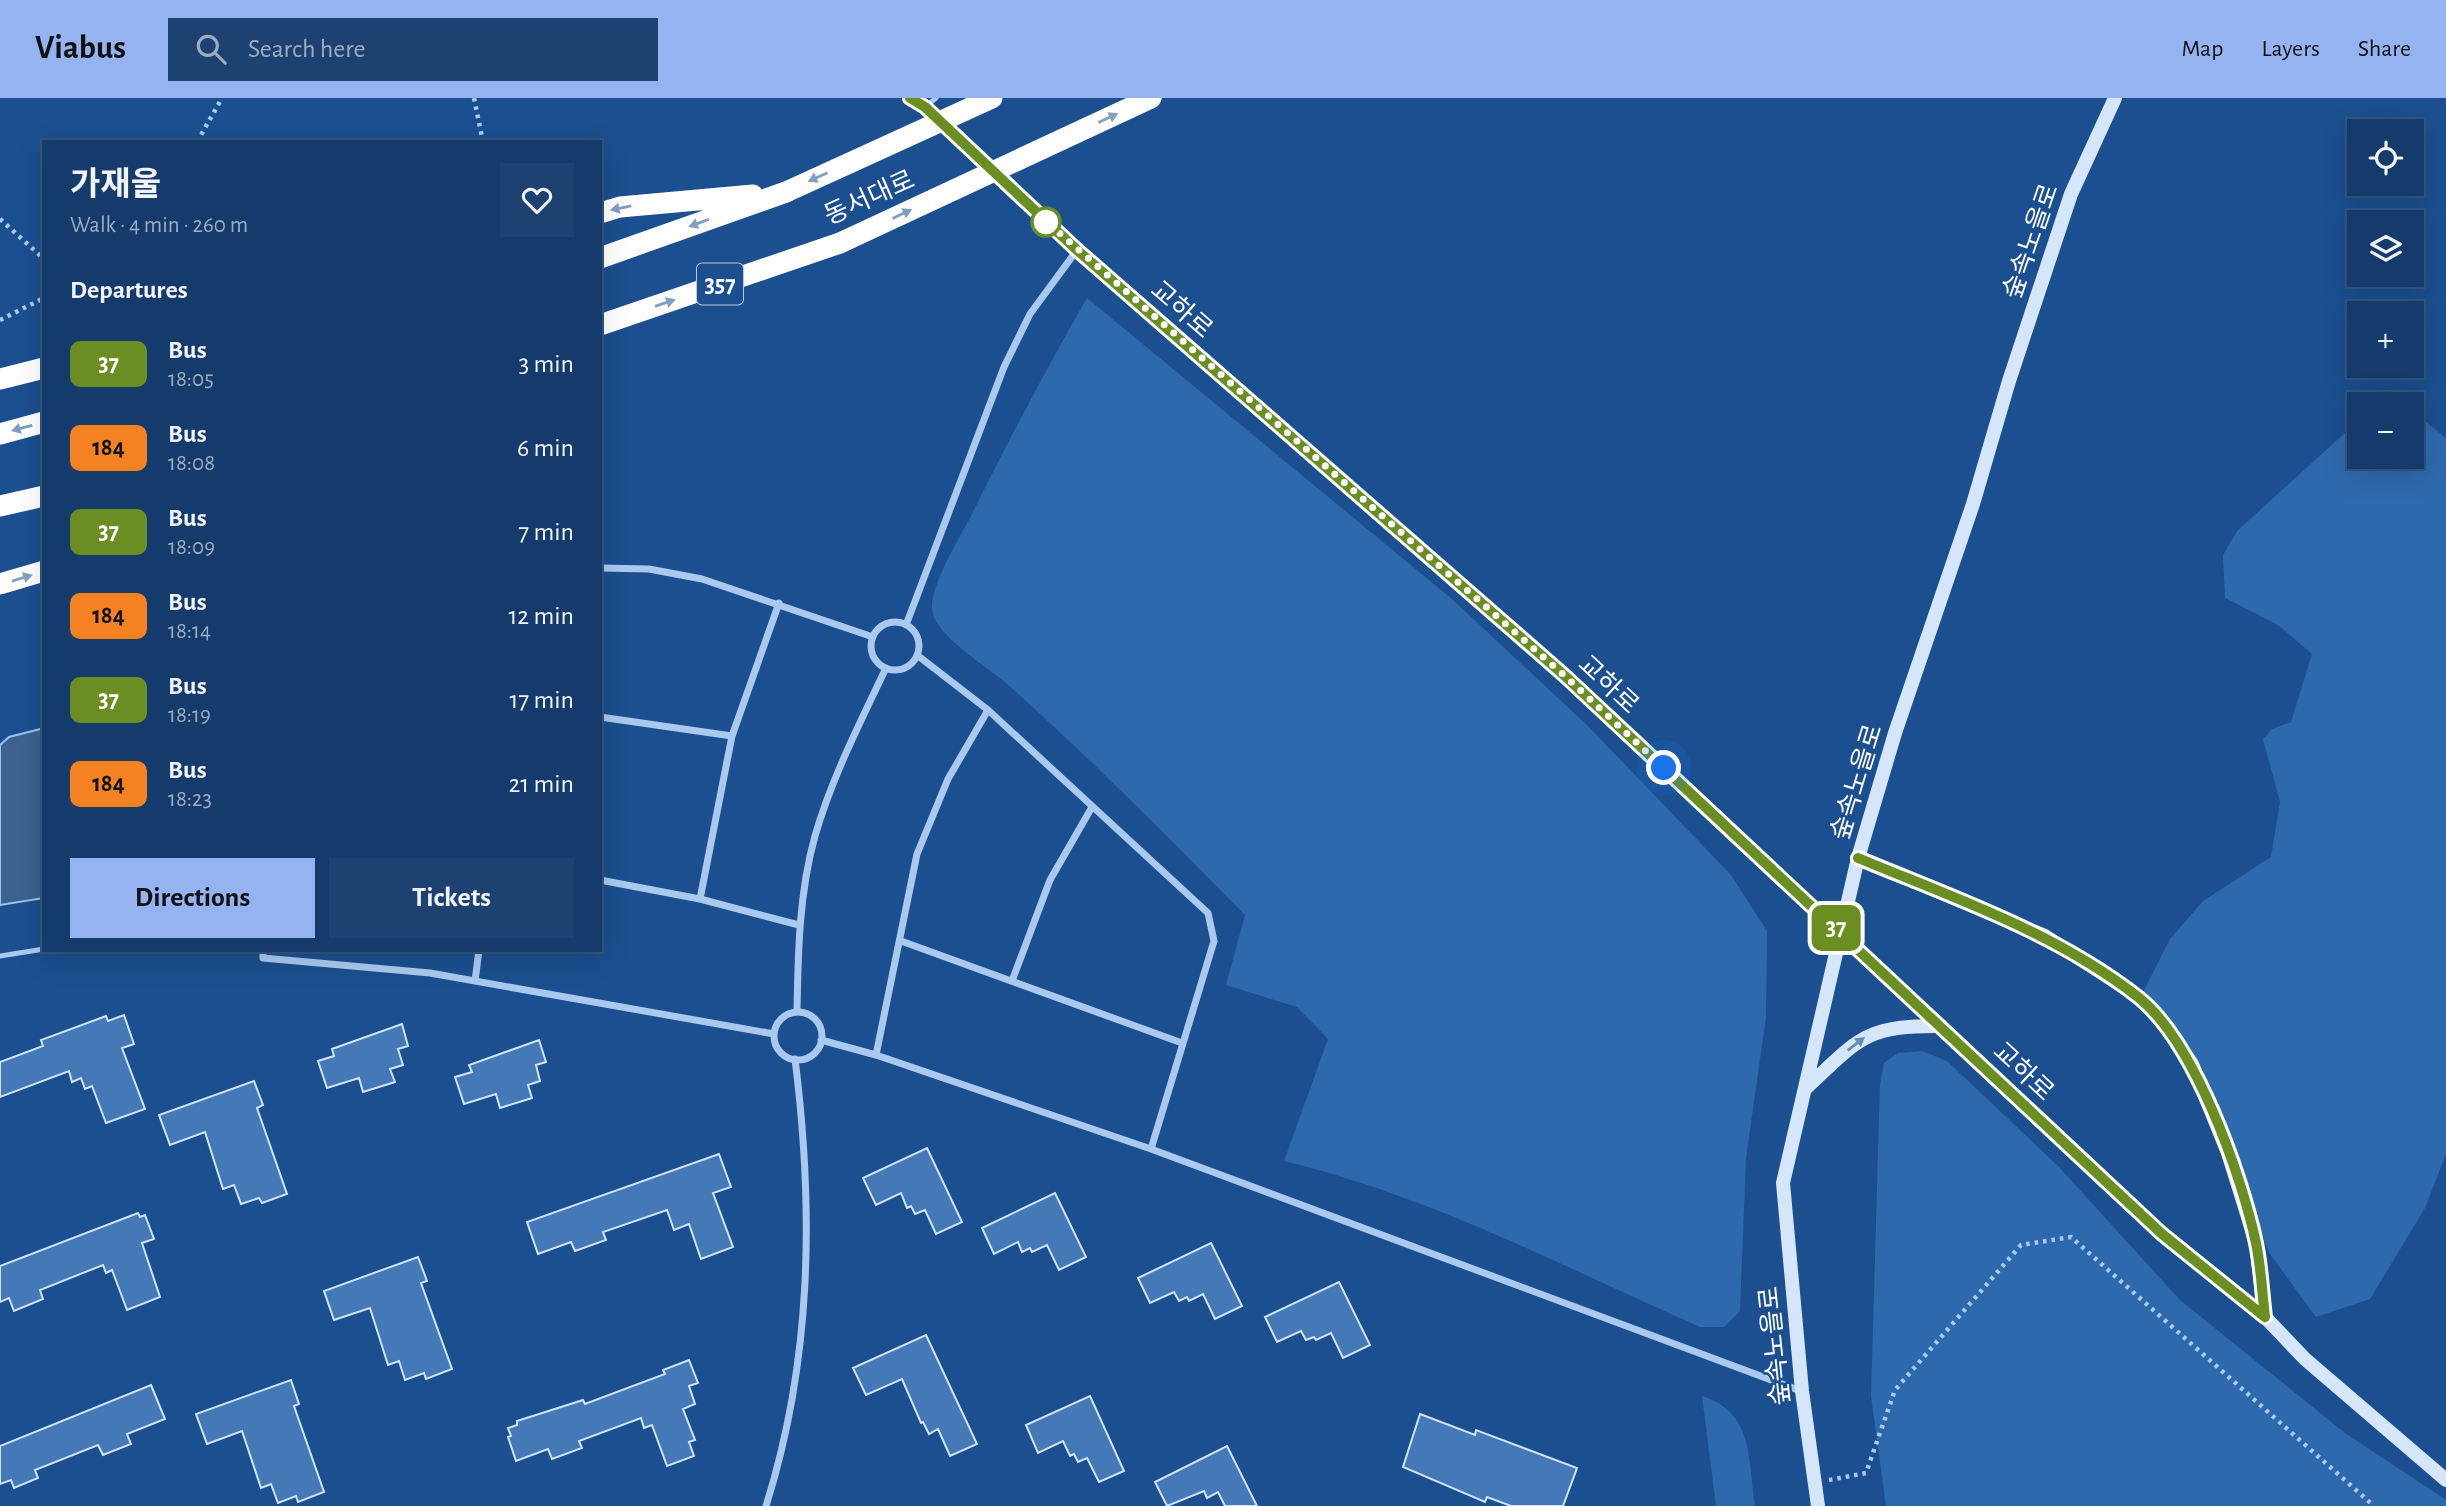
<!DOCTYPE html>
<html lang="en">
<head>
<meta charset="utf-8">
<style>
	:root { --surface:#143b6b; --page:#1d4271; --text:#f1f3f6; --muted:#9dadc1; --line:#33557e; --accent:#95b2f1 }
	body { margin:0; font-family:"Alegreya Sans","Noto Sans KR",sans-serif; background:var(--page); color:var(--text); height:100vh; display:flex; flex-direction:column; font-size:26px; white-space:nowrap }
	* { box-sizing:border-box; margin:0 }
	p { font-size:23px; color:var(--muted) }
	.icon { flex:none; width:38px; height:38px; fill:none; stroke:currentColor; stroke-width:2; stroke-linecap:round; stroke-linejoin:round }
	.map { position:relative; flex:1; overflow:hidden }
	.drawer { position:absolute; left:42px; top:42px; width:560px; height:812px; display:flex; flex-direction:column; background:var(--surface); border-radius:0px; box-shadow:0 7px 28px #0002,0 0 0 2px var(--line) }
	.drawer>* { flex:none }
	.badge { padding:0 14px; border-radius:10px; font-size:24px; line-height:46px }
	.tools { position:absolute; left:2347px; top:21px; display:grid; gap:14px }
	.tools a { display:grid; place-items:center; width:77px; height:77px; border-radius:0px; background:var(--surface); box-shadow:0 7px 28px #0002,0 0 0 2px var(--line); font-size:35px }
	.you { position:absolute; width:35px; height:35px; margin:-18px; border:5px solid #fff; border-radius:50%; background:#1a73e8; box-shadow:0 0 0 10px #1a73e833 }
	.map>.badge { position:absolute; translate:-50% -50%; box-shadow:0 0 0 4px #fff }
	h2 { padding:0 28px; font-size:26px; line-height:63px }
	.round { display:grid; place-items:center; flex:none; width:74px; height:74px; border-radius:0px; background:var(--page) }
	.headline { display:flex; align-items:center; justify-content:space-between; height:119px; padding:0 28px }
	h1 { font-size:33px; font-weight:700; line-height:52px }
	.action { display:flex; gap:14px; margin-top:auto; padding:14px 28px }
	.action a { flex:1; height:80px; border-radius:0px; background:var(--accent); color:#111; font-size:28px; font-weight:700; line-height:80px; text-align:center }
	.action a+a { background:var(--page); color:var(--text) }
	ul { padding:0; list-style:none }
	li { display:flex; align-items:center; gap:21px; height:84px; padding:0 28px }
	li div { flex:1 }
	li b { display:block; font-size:26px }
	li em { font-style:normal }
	li .badge { min-width:77px; font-weight:700; text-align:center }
	header { display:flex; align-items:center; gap:42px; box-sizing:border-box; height:98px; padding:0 35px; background:var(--accent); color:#111 }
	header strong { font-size:33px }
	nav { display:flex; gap:38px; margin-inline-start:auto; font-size:24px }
	.search { width:490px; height:63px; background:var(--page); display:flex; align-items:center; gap:18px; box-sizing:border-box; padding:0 24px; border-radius:0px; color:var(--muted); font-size:26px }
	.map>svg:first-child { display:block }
</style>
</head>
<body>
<header>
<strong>Viabus</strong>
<div class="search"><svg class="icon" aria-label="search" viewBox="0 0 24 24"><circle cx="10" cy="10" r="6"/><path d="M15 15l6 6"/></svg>Search here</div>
<nav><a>Map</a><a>Layers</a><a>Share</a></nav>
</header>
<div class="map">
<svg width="2446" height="1408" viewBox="0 0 2446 1408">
	<rect width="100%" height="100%" fill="#1b4f8f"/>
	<path fill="#2e69ad" d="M 1087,200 L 1452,501 L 1589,629 L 1731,777 L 1767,833 L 1766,919 L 1746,1060 L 1740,1213 L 1724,1229 L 1700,1229 C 1564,1169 1430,1098 1284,1063 L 1328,941 L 1297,909 L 1226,887 L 1245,817 C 1167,738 1089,659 1006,585 C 987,569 934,536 932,512 C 930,488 958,442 970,420 C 1007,345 1045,273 1087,200 Z
		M 2412,313 L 2446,340 L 2446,1056 L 2425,1110 L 2370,1201 L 2316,1219 L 2270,1156 L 2192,966 L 2140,900 L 2170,841 L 2203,803 L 2271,759 L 2280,704 L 2263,641 L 2272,631 L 2291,624 L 2312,556 L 2278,527 L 2225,500 L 2223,457 L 2237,433 L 2359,322 L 2359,359 L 2412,359 Z
		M 1922,953 L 1947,963 L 2059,1069 L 2180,1202 L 2345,1335 L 2446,1402 L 2446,1408 L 1886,1408 L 1871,1298 L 1880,986 L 1884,965 L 1898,955 Z
		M 1702,1298 C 1754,1314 1748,1362 1755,1408 L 1716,1408 Z"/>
	<path fill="#3c6290" stroke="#9cc4f0" stroke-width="2" d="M 44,630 L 44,800 L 0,807 L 0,647 L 9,639 Z"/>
	<path fill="#4478b7" stroke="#cfe3fa" stroke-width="2" d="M 124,917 L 134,946 L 122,950 L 145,1011 L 106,1025 L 92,988 L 85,991 L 81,980 L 72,984 L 69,973 L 0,999 L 0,964 L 43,948 L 41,942 L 106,918 L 108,923 Z
		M 402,926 L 408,948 L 398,951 L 403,967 L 390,971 L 395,984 L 363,994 L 359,980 L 327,990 L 318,963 L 334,958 L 332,951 Z
		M 539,942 L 546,964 L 536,967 L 540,983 L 528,987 L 532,1000 L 500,1010 L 496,996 L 464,1006 L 455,979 L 472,974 L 469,967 Z
		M 254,983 L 263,1007 L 257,1010 L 287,1096 L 262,1105 L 259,1100 L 241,1106 L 234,1087 L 223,1091 L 205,1034 L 170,1047 L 159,1017 Z
		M 927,1050 L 962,1124 L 936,1136 L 925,1112 L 915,1116 L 911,1108 L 907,1110 L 901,1095 L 876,1107 L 863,1080 Z
		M 719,1056 L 731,1089 L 713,1095 L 733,1149 L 701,1161 L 689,1126 L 674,1132 L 667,1112 L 603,1134 L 606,1142 L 575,1153 L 571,1144 L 538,1156 L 527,1124 Z
		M 1055,1095 L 1086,1159 L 1059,1172 L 1047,1147 L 1032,1154 L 1030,1150 L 1022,1154 L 1018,1144 L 994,1156 L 982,1130 Z
		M 138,1115 L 140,1119 L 145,1117 L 154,1141 L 142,1145 L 160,1199 L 127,1212 L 112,1172 L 106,1175 L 103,1167 L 40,1192 L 43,1201 L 14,1213 L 9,1200 L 0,1204 L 0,1168 Z
		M 1211,1145 L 1242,1208 L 1215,1221 L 1203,1196 L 1189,1203 L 1187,1199 L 1179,1203 L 1174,1194 L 1150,1205 L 1138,1180 Z
		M 418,1159 L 427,1183 L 421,1185 L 452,1271 L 426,1281 L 424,1275 L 405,1282 L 399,1263 L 388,1267 L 370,1210 L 334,1222 L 324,1193 Z
		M 1339,1184 L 1370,1247 L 1343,1260 L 1331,1235 L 1316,1242 L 1314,1239 L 1306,1242 L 1301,1233 L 1277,1244 L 1265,1219 Z
		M 926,1237 L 977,1346 L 950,1358 L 938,1331 L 929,1336 L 923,1324 L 921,1325 L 902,1281 L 866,1297 L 853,1270 Z
		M 689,1262 L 698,1285 L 689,1288 L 695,1306 L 683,1311 L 695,1342 L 689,1344 L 694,1358 L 667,1368 L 652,1327 L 644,1330 L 641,1320 L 579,1343 L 582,1350 L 552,1361 L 548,1351 L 516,1363 L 508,1339 L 511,1338 L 508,1330 L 517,1327 L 517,1323 L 583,1302 L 585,1306 L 665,1276 L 663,1272 Z
		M 291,1282 L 299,1306 L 294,1308 L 324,1394 L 298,1404 L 296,1398 L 278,1405 L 271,1386 L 261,1390 L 242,1333 L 207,1346 L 196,1316 Z
		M 151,1287 L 165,1321 L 127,1336 L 131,1346 L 103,1357 L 98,1347 L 35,1372 L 38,1380 L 14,1390 L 11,1382 L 0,1386 L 0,1348 Z
		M 1090,1298 L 1124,1373 L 1099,1384 L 1087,1360 L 1078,1364 L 1074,1356 L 1070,1358 L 1063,1343 L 1038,1355 L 1026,1327 Z
		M 1420,1316 L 1475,1337 L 1476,1332 L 1577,1370 L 1563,1408 L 1511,1408 L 1487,1399 L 1485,1404 L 1403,1369 Z
		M 1227,1348 L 1257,1408 L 1225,1408 L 1218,1394 L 1207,1400 L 1204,1393 L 1167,1408 L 1155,1384 Z"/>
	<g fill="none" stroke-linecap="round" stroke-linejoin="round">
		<path stroke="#a9c9ee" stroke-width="4.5" stroke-dasharray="3.5 5" stroke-linecap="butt" d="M 474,0 L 483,44
			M 197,44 L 222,0
			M 0,121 L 44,161
			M 0,222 L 44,200
			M 1829,1382 L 1866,1375 L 1895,1292 L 2021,1147 L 2071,1139 L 2374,1408"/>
		<path stroke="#a9c9ee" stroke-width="5" d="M 925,9 L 936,0
			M 0,858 L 44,851"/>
		<path stroke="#a9c9ee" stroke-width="7" d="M 600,470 L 649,471 L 702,481 L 873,539
			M871 548a24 24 0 1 1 48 0a24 24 0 1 1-48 0Z
			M 906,527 L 1004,269 L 1030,216 L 1077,152
			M 917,557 L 988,612 L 1208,815 L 1214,843 L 1151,1051
			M 600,619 L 732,638
			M 600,782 L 700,801 L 799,827
			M 700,801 L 732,638 L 779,505
			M 901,843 L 1182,945
			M 263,852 L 263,860 L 430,875 L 774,936
			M 475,883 L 479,852
			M 1012,883 L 1050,782 L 1092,709
			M 797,914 C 798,855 799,795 815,738 C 832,679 860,625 886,570
			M774 938a24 24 0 1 1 48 0a24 24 0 1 1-48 0Z
			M 821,942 L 876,957 L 1151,1051 L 1801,1293
			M 876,957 L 917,756 L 948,681 L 988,612
			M 766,1408 C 812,1262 814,1112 795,961"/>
		<path stroke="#d6e6fa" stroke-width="14" d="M 910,0 L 925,9 L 1077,152 L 1565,578 L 2162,1136 L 2265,1219 L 2305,1261 L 2446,1382
			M 1858,760 L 2045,838 L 2140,900 L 2167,930 L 2192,966 L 2228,1055 L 2256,1145 L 2265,1219
			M 1805,991 C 1858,942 1864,927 1941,928
			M 1818,1408 L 1802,1293 L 1783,1085 L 1858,760 L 1895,635 L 1973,406 L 2009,283 L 2071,96 L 2115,0"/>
		<path stroke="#fff" stroke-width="21" d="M 600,115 L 620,109 L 753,97
			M 600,160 L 786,94
			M 600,227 L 840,145
			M 0,281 L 44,270
			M 0,336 L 44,324
			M 0,408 L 44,398
			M 0,486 L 44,473"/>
		<path stroke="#fff" stroke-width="21" d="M 786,94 L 992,0
			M 840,145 L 1151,0"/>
	</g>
	<defs><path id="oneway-solid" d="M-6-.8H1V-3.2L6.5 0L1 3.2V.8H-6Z" transform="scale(1.75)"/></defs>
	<g fill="#829ec1">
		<use href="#oneway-solid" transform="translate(1108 20) rotate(-25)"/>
		<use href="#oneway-solid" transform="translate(818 79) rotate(156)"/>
		<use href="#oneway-solid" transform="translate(621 110) rotate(169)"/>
		<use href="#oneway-solid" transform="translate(902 116) rotate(-25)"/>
		<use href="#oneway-solid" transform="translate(699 125) rotate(160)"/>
		<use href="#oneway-solid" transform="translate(665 205) rotate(-19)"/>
		<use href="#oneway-solid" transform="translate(22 330) rotate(165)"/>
		<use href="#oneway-solid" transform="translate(22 480) rotate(-17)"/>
	</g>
	<use fill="#668bba" href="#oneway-solid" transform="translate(1856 946) rotate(-38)"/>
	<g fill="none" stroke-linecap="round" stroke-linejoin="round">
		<defs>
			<path id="line" d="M 910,0 L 925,9 L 1077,152 L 1565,578 L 2162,1136 L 2265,1219 C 2262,1194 2261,1169 2256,1145 C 2241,1075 2194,943 2138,899 C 2055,834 1954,800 1858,760"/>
		</defs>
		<use href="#line" stroke="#fff" stroke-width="16"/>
		<use href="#line" stroke="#6b8e23" stroke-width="10"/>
		<path stroke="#fff" stroke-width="7" stroke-dasharray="0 12.6" d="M 1046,124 L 1039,117 L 1565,578 L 1664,670"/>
	</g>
	<circle fill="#fff" stroke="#6b8e23" stroke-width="3.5" cx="1046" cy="124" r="14"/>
	<g text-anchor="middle" stroke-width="5" stroke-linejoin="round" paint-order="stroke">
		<rect fill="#1b4f8f" stroke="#bbcadd" stroke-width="2" x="697" y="165.5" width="46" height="41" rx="5"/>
		<g font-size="24" font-weight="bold" fill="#fff">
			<text x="720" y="194">357</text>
		</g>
		<g font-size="26" fill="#fff" stroke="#1b4f8f">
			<text transform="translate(869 99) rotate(-24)" y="9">동서대로</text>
			<text transform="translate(2030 143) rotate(-71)" y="9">숲속노을로</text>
			<text transform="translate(1182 211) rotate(41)" y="9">교하로</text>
			<text transform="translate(1609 586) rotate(43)" y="9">교하로</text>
			<text transform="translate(1856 684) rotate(-73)" y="9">숲속노을로</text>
			<text transform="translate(2024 973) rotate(43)" y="9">교하로</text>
			<text transform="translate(1774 1248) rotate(-96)" y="9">숲속노을로</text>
		</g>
	</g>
</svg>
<div class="tools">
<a><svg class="icon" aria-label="locate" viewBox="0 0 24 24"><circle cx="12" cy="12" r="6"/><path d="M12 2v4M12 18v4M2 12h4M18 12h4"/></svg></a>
<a><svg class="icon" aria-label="layers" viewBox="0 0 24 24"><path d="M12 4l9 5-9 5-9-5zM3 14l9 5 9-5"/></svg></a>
<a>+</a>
<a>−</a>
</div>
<div class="you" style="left:1664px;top:670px"></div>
<b class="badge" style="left:1836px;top:830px;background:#6b8e23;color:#fff">37</b>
<section class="drawer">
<div class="headline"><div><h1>가재울</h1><p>Walk · 4 min · 260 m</p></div><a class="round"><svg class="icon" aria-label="heart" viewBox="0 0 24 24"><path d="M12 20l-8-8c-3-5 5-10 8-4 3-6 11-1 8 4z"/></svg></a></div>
<h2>Departures</h2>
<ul>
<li><span class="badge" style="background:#6b8e23;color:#fff">37</span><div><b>Bus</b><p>18:05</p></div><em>3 min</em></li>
<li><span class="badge" style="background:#f58220;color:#111">184</span><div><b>Bus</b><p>18:08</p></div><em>6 min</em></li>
<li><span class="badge" style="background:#6b8e23;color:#fff">37</span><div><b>Bus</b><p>18:09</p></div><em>7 min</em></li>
<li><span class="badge" style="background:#f58220;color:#111">184</span><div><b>Bus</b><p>18:14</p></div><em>12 min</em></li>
<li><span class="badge" style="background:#6b8e23;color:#fff">37</span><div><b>Bus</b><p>18:19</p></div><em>17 min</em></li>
<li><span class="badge" style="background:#f58220;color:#111">184</span><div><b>Bus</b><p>18:23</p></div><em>21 min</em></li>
</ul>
<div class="action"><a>Directions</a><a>Tickets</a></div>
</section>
</div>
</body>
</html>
